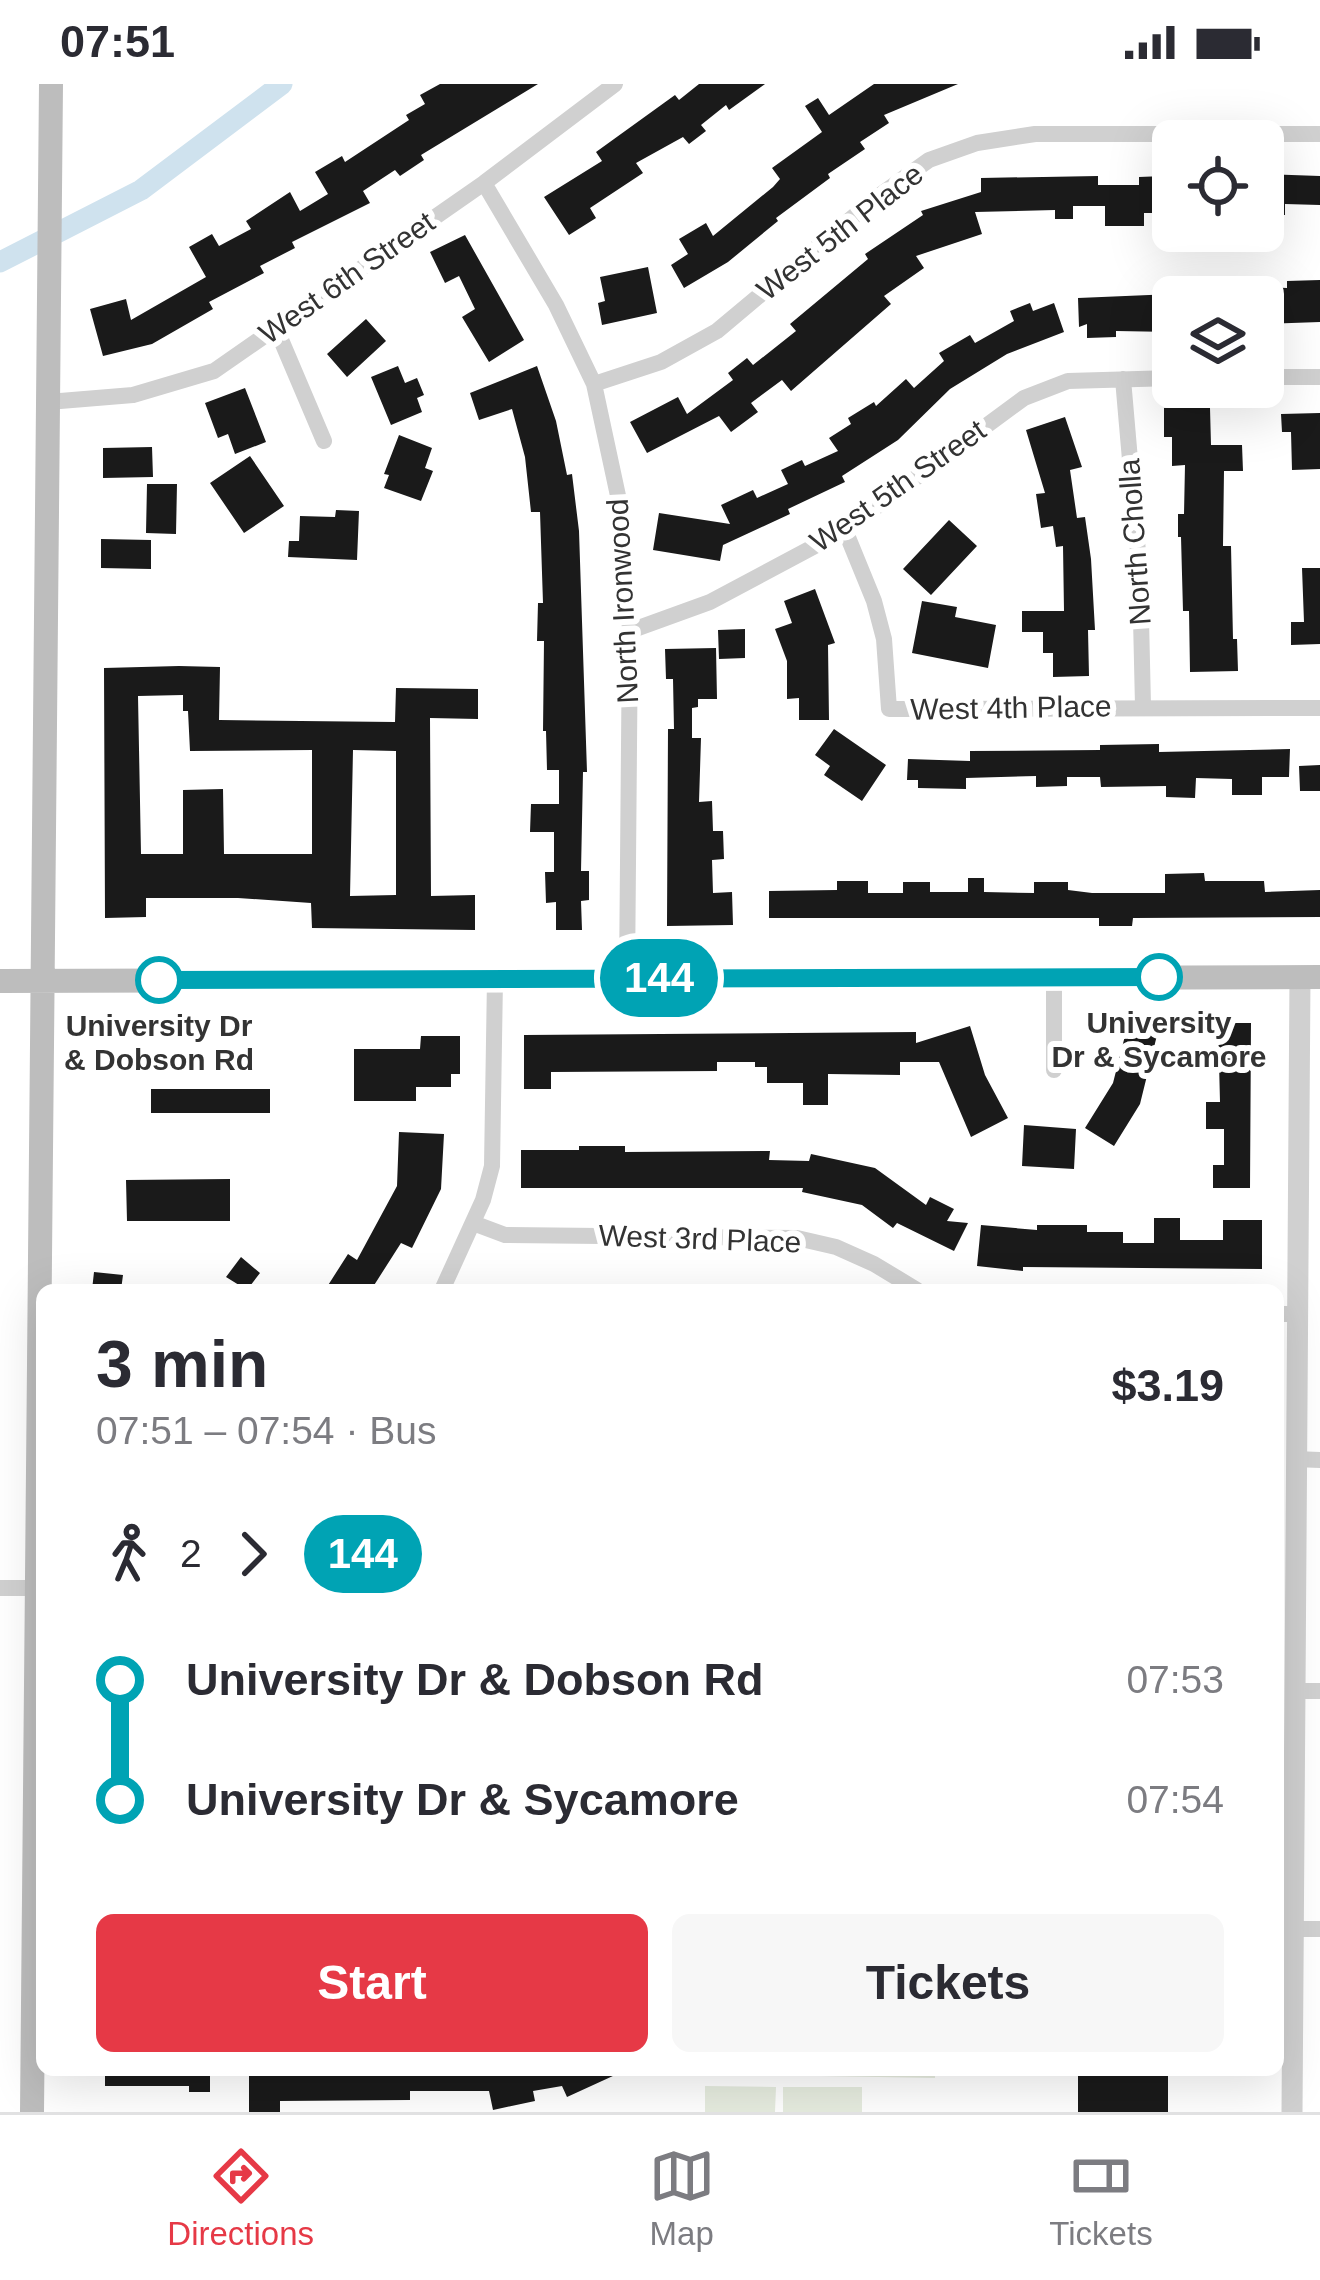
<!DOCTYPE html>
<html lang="en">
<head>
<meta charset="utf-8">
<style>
	:root { --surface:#fff; --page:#f7f7f7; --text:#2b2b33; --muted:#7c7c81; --line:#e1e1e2; --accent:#e63946 }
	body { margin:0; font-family:Arial,sans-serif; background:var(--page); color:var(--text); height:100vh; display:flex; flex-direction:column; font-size:45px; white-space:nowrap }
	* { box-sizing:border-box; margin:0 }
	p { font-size:39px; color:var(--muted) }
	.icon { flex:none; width:66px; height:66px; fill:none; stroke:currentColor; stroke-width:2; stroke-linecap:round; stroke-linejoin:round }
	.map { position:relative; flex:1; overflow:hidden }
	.side { position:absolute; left:36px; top:1200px; width:1248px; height:792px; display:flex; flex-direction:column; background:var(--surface); border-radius:18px; box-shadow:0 12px 48px #0002 }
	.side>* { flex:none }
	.badge { padding:0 24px; border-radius:39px; font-size:42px; line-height:78px }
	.controls { position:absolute; left:1152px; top:36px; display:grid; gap:24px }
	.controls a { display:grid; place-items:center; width:132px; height:132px; border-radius:18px; background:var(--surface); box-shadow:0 12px 48px #0002; font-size:60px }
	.map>.badge { position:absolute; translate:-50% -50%; box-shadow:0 0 0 6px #fff }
	.legs { display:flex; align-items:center; gap:18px; height:132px; padding:0 60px; font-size:39px }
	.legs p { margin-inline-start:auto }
	.headline { display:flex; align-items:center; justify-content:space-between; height:204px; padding:0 60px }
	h1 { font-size:66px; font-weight:800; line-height:90px }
	.button { display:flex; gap:24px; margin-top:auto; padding:24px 60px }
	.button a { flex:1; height:138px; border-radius:18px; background:var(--accent); color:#fff; font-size:48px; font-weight:800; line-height:138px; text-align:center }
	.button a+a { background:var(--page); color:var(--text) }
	ul { padding:0 60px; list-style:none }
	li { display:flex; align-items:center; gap:42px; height:120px; font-size:45px }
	li i { display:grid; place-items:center; width:18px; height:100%; margin:0 15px; background:currentColor }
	li i::after { content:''; width:30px; height:30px; margin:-15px; border:9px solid; border-radius:50%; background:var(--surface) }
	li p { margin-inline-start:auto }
	li:first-child i { background:linear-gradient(#0000 50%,currentColor 0) }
	li:last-child i { background:linear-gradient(currentColor 50%,#0000 0) }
	.status { display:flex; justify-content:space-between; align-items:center; height:84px; padding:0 60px; background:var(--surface); direction:ltr }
	.status svg { height:33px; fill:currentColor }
	.tabs { display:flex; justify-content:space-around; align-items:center; height:168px; border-top:3px solid var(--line); background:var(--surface); font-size:33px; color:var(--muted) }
	.tabs a { display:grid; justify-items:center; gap:6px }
	.tabs .active { color:var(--accent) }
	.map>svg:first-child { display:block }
</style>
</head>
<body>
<div class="status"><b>07:51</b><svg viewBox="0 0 49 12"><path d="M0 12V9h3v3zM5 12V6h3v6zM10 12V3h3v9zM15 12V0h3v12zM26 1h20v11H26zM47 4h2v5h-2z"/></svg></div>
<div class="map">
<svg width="1320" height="2028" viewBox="0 0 1320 2028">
	<rect width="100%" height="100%" fill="#fff"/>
	<path fill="#e6ecdf" d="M 695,1986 L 935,1986 L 935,1994 L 695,1990 Z
		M 705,2002 L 776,2003 L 775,2028 L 705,2028 Z
		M 783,2003 L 862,2003 L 862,2028 L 783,2028 Z"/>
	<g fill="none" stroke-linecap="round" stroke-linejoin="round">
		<path stroke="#cfe2ee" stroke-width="21" d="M 0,178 L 141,106 L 282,0"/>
	</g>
	<path fill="#1a1a1a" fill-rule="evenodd" d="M 440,0 L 538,0 L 421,71 L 424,76 L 400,92 L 395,86 L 363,107 L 370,119 L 292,158 L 295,164 L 260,182 L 264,189 L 209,218 L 213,225 L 152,260 L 103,272 L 90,225 L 126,215 L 131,236 L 206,193 L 189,163 L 212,150 L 219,162 L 251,145 L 246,137 L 290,108 L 300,127 L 328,110 L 315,88 L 342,72 L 345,78 L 409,36 L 406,31 L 425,20 L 420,11 Z
		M 699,0 L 765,0 L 729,26 L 726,21 L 701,41 L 706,47 L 689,60 L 683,53 L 636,79 L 643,89 L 590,124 L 596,134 L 569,151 L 544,113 L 602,77 L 596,68 L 675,11 L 679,16 Z
		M 874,0 L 958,0 L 884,31 L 889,39 L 860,58 L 865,65 L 828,90 L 830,94 L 776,134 L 778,137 L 728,178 L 684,204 L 671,181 L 688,170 L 679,155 L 706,139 L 713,152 L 773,103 L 780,95 L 772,84 L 822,48 L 805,22 L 818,14 L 829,31 Z
		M 1263,90 L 1320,92 L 1320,121 L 1285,120 L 1285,131 L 1263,130 Z
		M 1098,92 L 1098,101 L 1139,101 L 1139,93 L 1164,92 L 1164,129 L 1144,129 L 1144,142 L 1105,142 L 1105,122 L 1073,122 L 1073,135 L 1055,135 L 1055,126 L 975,128 L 982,150 L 916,172 L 924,184 L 884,212 L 891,220 L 791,307 L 782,296 L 751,319 L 758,328 L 731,348 L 719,332 L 647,369 L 630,338 L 678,313 L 687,330 L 733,296 L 728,289 L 747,274 L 753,281 L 796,247 L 790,240 L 868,175 L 865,170 L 923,131 L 921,127 L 981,108 L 981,94 Z
		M 465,151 L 524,256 L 489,278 L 462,233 L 475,225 L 459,192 L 445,199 L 430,168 Z
		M 648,183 L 657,229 L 602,241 L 598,219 L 605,217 L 600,193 Z
		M 1320,196 L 1320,238 L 1263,240 L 1263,203 L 1287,204 L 1287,197 Z
		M 1173,210 L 1173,248 L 1116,247 L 1116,253 L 1087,254 L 1087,240 L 1079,243 L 1078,214 Z
		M 1030,219 L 1033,227 L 1054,219 L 1064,248 L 1007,270 L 950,305 L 898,356 L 842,392 L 845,398 L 788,425 L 790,430 L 723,461 L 720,477 L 653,466 L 659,429 L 730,440 L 721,421 L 753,406 L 757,414 L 788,400 L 781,386 L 802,376 L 805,382 L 838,367 L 829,354 L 851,340 L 848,334 L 874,318 L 876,322 L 906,295 L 914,304 L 944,277 L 939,269 L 970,251 L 975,259 L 1014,237 L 1010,227 Z
		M 366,235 L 386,257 L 347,293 L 327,270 Z
		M 398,282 L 405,299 L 417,294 L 424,311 L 417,314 L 422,328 L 391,341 L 371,293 Z
		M 537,282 L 556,337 L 567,391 L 572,390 L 579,447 L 587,688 L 583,688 L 581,787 L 589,787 L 589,816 L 581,817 L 582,846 L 556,846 L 556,818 L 546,819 L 545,788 L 554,788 L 554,748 L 530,748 L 531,720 L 559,720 L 559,686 L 547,686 L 546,647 L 543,647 L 544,557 L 537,557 L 538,519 L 543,519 L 540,428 L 531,428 L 525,373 L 512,325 L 479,336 L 470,309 Z
		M 245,304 L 266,358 L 235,370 L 228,350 L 218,354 L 205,319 Z
		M 1164,324 L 1210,324 L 1211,361 L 1242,361 L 1243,387 L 1224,387 L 1223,462 L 1231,462 L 1233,555 L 1237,555 L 1238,587 L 1190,588 L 1189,527 L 1183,527 L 1181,453 L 1178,453 L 1178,430 L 1184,430 L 1185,381 L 1172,382 L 1172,353 L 1164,353 Z
		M 1320,329 L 1320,385 L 1292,386 L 1291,348 L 1282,348 L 1281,330 Z
		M 1065,333 L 1082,383 L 1070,386 L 1077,434 L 1085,433 L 1091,475 L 1095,546 L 1088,546 L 1089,592 L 1053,593 L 1053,569 L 1043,569 L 1043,548 L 1022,548 L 1022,527 L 1064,527 L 1063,462 L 1056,463 L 1053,442 L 1041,444 L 1036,410 L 1045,409 L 1026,346 Z
		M 399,351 L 432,364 L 425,384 L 433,387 L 421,417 L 384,404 L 389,391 L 384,390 Z
		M 152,363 L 153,393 L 103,394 L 103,364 Z
		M 250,372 L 284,422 L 244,449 L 210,399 Z
		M 147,400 L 177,400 L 176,450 L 146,449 Z
		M 336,426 L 359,427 L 357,476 L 288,473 L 289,457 L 299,457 L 300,432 L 335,433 Z
		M 949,436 L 977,462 L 931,511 L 903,485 Z
		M 101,455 L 151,456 L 151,485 L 101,484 Z
		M 1302,484 L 1320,484 L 1320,560 L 1291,561 L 1291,538 L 1304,538 Z
		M 815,505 L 835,559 L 828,561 L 829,636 L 799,636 L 799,614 L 787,615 L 787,577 L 775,545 L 792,539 L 784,517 Z
		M 922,517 L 957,523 L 955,533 L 996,541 L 988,584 L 912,569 Z
		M 745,545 L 745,574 L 719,575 L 718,546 Z
		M 716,564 L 717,615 L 698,615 L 698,623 L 692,624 L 692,654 L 701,654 L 699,718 L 712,717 L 713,747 L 723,747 L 724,775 L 712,776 L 713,809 L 732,808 L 733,841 L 667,842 L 668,645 L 674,645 L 673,595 L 666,595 L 665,565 Z
		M 179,582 L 220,583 L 219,636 L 395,638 L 396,604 L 478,605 L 478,635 L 430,634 L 431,812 L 475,811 L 475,846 L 312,844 L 311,819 L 238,814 L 146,814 L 146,833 L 105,834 L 104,584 ZM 183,611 L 183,627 L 188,627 L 190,667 L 312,666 L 312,770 L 224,770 L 223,705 L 183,706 L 183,770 L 141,770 L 138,612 ZM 353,666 L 396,667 L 396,811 L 350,812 Z
		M 834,645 L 886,681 L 862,717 L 824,691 L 830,682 L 815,671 Z
		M 1159,660 L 1159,668 L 1290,665 L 1289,693 L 1262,693 L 1262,711 L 1232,711 L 1232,695 L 1196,694 L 1195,714 L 1166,713 L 1166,702 L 1101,703 L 1100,693 L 1067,693 L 1067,702 L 1036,703 L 1036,692 L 966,694 L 966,705 L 918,704 L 918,696 L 907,696 L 908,675 L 970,677 L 970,667 L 1100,666 L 1100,661 Z
		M 1320,681 L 1320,707 L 1300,707 L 1299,682 Z
		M 1204,789 L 1205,797 L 1264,797 L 1265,808 L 1320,806 L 1320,833 L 1133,834 L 1132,842 L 1099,842 L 1099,834 L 769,834 L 769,807 L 837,806 L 837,797 L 868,797 L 868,809 L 903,809 L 903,798 L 930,798 L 930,808 L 968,808 L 968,794 L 984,794 L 984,808 L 1034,809 L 1034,798 L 1068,798 L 1068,806 L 1092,809 L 1165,809 L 1165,790 Z
		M 1130,932 L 1160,939 L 1140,1020 L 1114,1062 L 1085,1044 L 1113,999 Z
		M 1218,939 L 1251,939 L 1250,1104 L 1213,1104 L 1213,1081 L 1224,1081 L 1224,1045 L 1206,1045 L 1206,1018 L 1220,1018 Z
		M 970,942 L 985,991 L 1008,1034 L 971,1053 L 939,978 L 900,978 L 900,991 L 828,990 L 828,1021 L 803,1021 L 803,999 L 767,999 L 767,983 L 755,983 L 755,978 L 717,978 L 717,987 L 551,988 L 551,1005 L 524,1005 L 524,951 L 916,948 L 916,959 Z
		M 421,952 L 460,952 L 460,990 L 451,990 L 451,1003 L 416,1003 L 416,1017 L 354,1017 L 354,965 L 420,965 Z
		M 151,1005 L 270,1005 L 270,1029 L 151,1029 Z
		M 1024,1041 L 1076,1045 L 1074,1085 L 1022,1082 Z
		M 399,1048 L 444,1050 L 441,1105 L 412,1164 L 401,1159 L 371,1206 L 325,1206 L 348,1170 L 357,1176 L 397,1102 Z
		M 579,1062 L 625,1062 L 625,1068 L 770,1067 L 769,1076 L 809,1077 L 811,1070 L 875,1084 L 926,1121 L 930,1113 L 954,1125 L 947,1137 L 968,1139 L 954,1167 L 897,1139 L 893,1144 L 862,1121 L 802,1108 L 803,1104 L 521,1104 L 521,1066 L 579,1066 Z
		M 230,1095 L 230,1137 L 127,1137 L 126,1096 Z
		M 1154,1134 L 1180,1134 L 1180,1156 L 1223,1156 L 1223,1136 L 1262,1136 L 1262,1185 L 1023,1183 L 1023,1187 L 977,1182 L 981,1141 L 1037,1146 L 1037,1141 L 1087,1141 L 1087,1148 L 1123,1148 L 1123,1159 L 1154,1159 Z
		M 241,1173 L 260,1189 L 247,1206 L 226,1193 Z
		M 94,1188 L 123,1191 L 121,1206 L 92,1206 Z
		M 105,1986 L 210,1986 L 210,2008 L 189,2008 L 189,2002 L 105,2002 Z
		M 249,1986 L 626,1986 L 567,2013 L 562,2002 L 533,2007 L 535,2017 L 493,2026 L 489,2007 L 410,2007 L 410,2016 L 280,2017 L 280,2028 L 249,2028 Z
		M 1078,1986 L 1168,1986 L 1168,2028 L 1078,2028 Z"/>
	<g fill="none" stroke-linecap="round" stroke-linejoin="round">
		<path stroke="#d0d0d0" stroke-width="16" d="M 484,99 L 556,221 L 594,300 L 623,435 L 630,547 L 627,894
			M 276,244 L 324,357
			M 1263,293 L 1320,293
			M 1123,295 L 1140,491 L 1143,622
			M 594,300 L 661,278 L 717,247 L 876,114 L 929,76 L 977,59 L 1035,50 L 1320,50
			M 48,318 L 133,311 L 214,287 L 484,99 L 615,0
			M 845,446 L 874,517 L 884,555 L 889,625 L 1320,624
			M 630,547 L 710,518 L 845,446 L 1024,314 L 1068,297 L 1173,294
			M 1054,893 L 1054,986
			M 473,1139 L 505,1151 L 797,1154 L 836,1163 L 874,1180 L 917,1206
			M 442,1206 L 483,1116 L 492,1082 L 495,895
			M 1278,1230 L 1297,1230
			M 1295,1375 L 1320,1376
			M 0,1504 L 36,1504
			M 1293,1607 L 1320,1607
			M 1295,1845 L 1320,1845"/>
		<path stroke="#d0d0d0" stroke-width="21" d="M 1292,2028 L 1300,893"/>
		<path stroke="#bdbdbd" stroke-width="24" d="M 0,897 L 1320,893
			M 32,2028 L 51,0"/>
	</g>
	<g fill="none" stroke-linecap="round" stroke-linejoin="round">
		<defs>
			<path id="line-1" d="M 159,896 L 1159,893"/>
		</defs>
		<use href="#line-1" stroke="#fff" stroke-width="27"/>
		<use href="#line-1" stroke="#00a3b4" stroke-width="18"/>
	</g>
	<g fill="#fff" stroke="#00a3b4" stroke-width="6">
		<circle cx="1159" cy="893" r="21"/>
		<circle cx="159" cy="896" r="21"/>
	</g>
	<g text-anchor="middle" stroke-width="12" stroke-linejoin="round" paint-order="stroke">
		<g font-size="30" fill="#333" stroke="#fff">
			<text transform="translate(840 148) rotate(-38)" y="10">West 5th Place</text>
			<text transform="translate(347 194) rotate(-35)" y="10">West 6th Street</text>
			<text transform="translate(898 402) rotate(-35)" y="10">West 5th Street</text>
			<text transform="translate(1135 458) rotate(-94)" y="10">North Cholla</text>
			<text transform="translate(623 517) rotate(-93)" y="10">North Ironwood</text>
			<text transform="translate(1011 624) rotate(-1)" y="10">West 4th Place</text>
			<text transform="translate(700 1155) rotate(2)" y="10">West 3rd Place</text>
		</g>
		<g font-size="30" font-weight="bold" fill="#333" stroke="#fff">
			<text x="1159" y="949">University<tspan x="1159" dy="34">Dr &amp; Sycamore</tspan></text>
			<text x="159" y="952">University Dr<tspan x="159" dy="34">&amp; Dobson Rd</tspan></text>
		</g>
	</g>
</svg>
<div class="controls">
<a><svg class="icon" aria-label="locate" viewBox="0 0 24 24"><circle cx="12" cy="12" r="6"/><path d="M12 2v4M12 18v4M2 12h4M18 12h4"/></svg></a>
<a><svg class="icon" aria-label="layers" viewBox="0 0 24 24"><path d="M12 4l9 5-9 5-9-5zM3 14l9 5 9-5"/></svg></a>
</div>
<b class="badge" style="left:659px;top:894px;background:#00a3b4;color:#fff">144</b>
<section class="side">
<div class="headline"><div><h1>3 min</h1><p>07:51 – 07:54 · Bus</p></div><b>$3.19</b></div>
<div class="legs"><svg class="icon" aria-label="walk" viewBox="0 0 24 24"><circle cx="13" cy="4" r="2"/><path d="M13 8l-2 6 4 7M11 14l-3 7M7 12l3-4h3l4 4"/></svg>2<svg class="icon" aria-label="forward" viewBox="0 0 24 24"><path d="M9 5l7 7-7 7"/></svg><b class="badge" style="background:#00a3b4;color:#fff">144</b></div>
<ul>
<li><i style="color:#00a3b4"></i><b>University Dr &amp; Dobson Rd</b><p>07:53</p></li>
<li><i style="color:#00a3b4"></i><b>University Dr &amp; Sycamore</b><p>07:54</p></li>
</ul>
<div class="button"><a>Start</a><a>Tickets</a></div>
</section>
</div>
<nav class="tabs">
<a class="active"><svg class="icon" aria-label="directions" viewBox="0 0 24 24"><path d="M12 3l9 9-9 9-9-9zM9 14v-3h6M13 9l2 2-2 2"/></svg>Directions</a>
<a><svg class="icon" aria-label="map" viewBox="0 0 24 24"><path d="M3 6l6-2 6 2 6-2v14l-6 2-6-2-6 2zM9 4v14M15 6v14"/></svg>Map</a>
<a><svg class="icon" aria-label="tickets" viewBox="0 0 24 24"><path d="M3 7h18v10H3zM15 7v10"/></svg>Tickets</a>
</nav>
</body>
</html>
